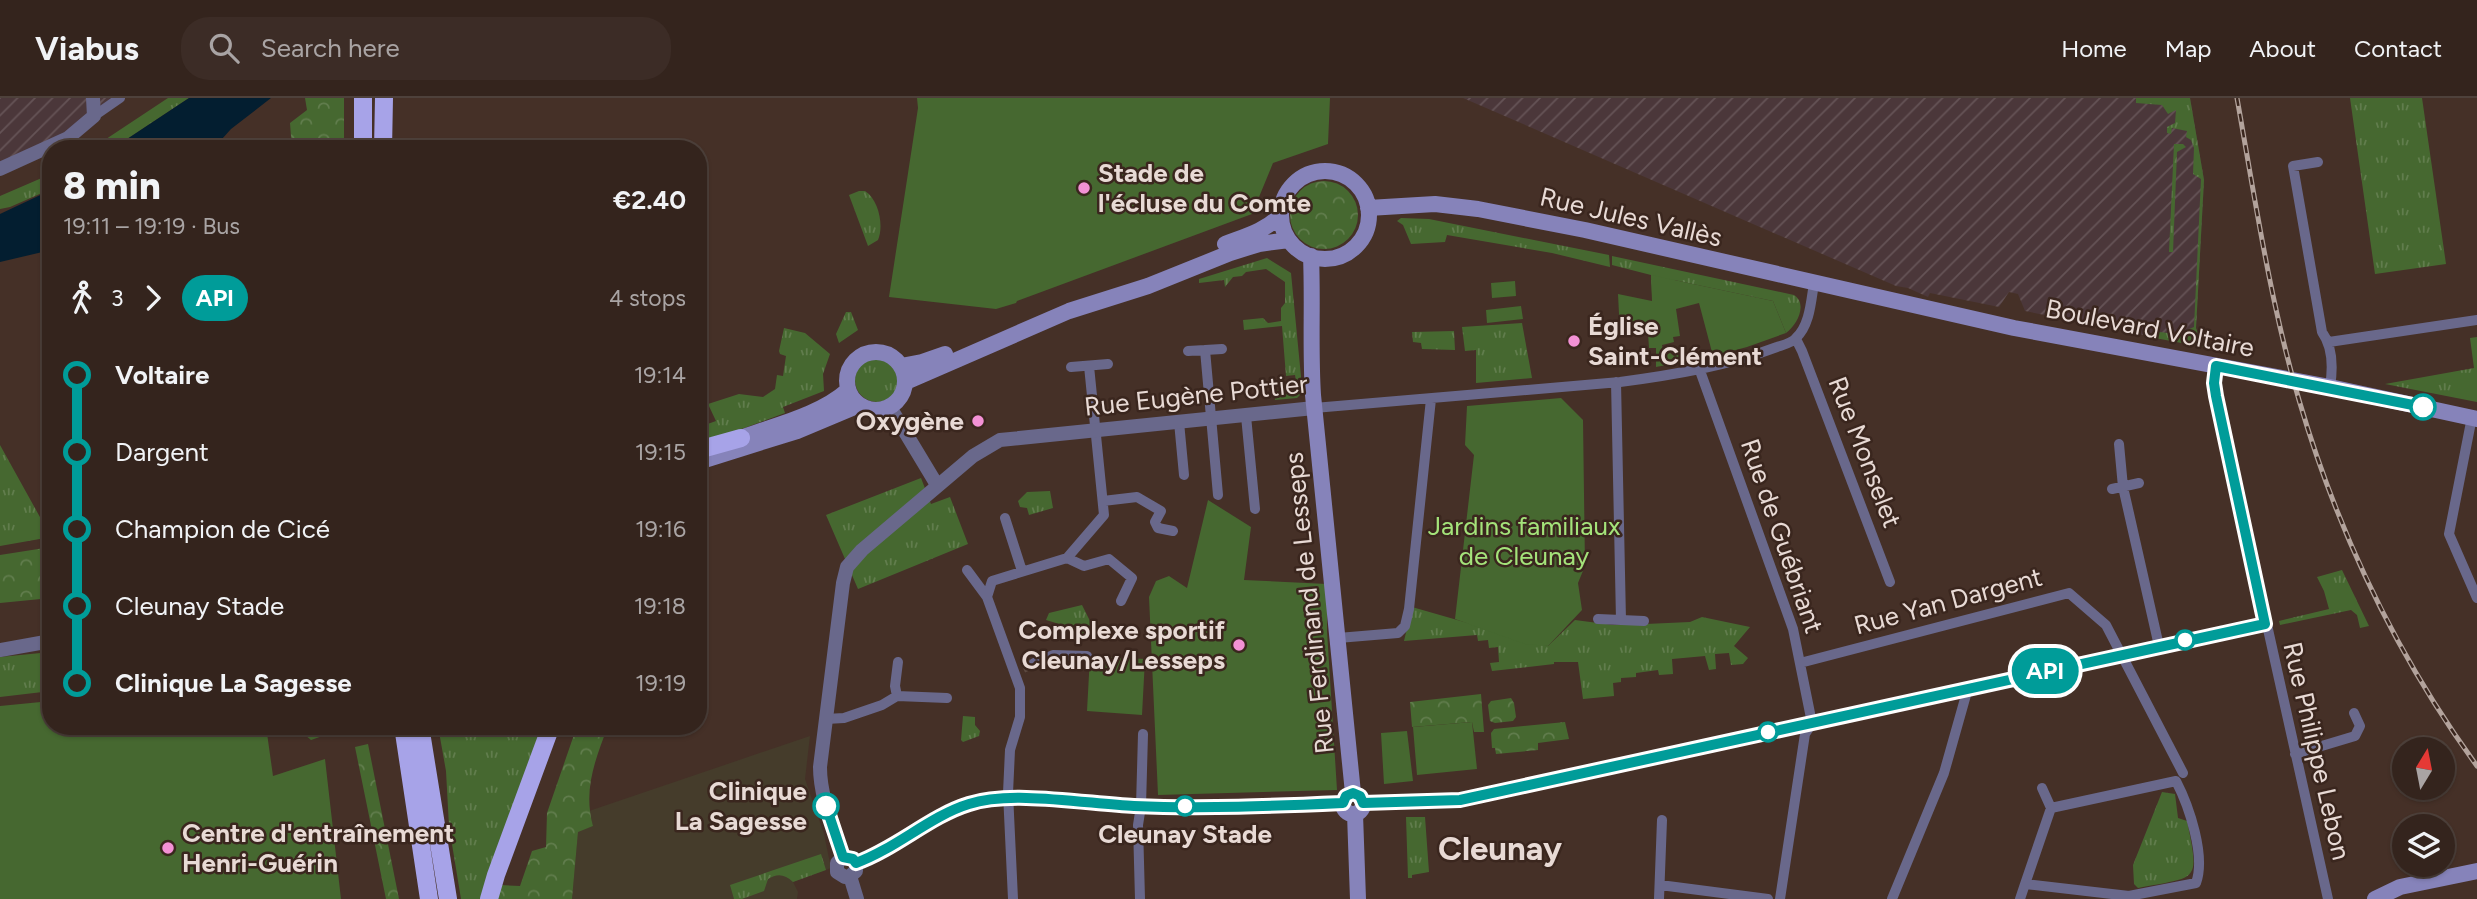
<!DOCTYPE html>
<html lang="en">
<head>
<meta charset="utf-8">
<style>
	:root { --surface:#34241d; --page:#3c2c26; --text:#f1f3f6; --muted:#a9a4a4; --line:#4e413b }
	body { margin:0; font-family:Figtree,sans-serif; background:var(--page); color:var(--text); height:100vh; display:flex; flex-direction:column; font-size:26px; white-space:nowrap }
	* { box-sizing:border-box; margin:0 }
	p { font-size:23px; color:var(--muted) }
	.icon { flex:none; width:38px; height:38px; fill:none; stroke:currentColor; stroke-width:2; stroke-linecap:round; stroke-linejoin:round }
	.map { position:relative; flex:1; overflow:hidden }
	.details { position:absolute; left:42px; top:42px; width:665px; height:595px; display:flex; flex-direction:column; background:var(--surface); border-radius:28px; box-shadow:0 2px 5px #0004,0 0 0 2px var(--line) }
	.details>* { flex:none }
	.badge { padding:0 14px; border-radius:23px; font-size:24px; line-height:46px }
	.needle { width:46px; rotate:10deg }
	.buttons { position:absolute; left:2392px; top:639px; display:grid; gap:14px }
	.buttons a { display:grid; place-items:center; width:63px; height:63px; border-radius:50%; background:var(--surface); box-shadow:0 2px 5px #0004,0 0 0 2px var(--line); font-size:35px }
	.map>.badge { position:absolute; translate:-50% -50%; box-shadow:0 0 0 4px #fff }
	.legs { display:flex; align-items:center; gap:10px; height:77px; padding:0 21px; font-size:23px }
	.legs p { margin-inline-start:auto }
	.summary { display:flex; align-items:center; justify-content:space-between; height:119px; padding:0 21px }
	h1 { font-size:38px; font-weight:800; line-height:52px }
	ul { padding:0 21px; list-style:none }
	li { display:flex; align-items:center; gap:24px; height:77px; font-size:26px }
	li i { display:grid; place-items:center; width:10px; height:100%; margin:0 9px; background:currentColor }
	li i::after { content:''; width:18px; height:18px; margin:-9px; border:5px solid; border-radius:50%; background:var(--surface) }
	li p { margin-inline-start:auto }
	li:first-child i { background:linear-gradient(#0000 50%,currentColor 0) }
	li:last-child i { background:linear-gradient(currentColor 50%,#0000 0) }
	header { display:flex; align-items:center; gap:42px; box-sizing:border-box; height:98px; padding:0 35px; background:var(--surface); border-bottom:2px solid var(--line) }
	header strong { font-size:33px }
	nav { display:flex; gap:38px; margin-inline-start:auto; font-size:24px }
	.search { width:490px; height:63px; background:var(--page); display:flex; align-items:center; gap:18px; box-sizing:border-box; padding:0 24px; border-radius:28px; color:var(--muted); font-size:26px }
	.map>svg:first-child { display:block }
</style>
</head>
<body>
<header>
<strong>Viabus</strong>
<div class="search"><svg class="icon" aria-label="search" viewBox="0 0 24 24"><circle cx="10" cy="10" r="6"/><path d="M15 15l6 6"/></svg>Search here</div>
<nav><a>Home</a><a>Map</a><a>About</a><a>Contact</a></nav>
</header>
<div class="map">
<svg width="2477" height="801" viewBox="0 0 2477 801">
	<defs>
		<pattern id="industrial-furrows" width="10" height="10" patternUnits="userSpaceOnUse" patternTransform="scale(1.75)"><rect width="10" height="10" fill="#4b373a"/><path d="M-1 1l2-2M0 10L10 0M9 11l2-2" fill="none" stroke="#655356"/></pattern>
		<pattern id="grass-tufts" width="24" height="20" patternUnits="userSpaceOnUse" patternTransform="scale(1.75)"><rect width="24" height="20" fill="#466830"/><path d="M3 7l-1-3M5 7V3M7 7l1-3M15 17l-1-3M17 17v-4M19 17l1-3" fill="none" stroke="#617d4d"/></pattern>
		<pattern id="forest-crowns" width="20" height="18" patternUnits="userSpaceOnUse" patternTransform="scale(1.75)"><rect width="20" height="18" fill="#466830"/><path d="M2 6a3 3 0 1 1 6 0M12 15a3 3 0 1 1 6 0" fill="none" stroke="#617d4d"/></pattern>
	</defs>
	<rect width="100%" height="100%" fill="#453027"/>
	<path fill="url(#industrial-furrows)" d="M 0,0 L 120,0 L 68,40 L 0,72 Z
		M 1463,0 L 2190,0 L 2204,82 L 2196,230 L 2203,249 L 2025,213 L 2018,196 L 2009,194 L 1999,209 L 1930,195 L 1928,199 L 1908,190 L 1896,188 Z"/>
	<path fill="#453c2b" d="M 810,638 L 805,681 L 824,736 L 831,770 L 793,784 L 798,794 L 797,801 L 572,801 L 578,733 L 593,728 L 589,713 Z"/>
	<path fill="url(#grass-tufts)" d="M 168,0 L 189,0 L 112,51 L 91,51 Z
		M 2136,0 L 2190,0 L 2204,82 L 2196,230 L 2203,249 L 2155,240 L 2159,234 L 2177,236 L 2194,229 L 2201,81 L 2193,76 L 2194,50 L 2191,42 L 2186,39 L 2187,33 L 2172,30 L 2171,36 L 2167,35 L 2167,29 L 2175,25 L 2176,12 L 2168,16 L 2162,7 L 2136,5 Z
		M 2350,0 L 2422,0 L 2446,166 L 2375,176 Z
		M 2174,46 L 2183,46 L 2186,49 L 2177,54 L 2173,154 L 2169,154 Z
		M 51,76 L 51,91 L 10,109 L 0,111 L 0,98 Z
		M 859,93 L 865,93 C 879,102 884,128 878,142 L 868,148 L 849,97 Z
		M 1401,120 L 1429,121 L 1609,157 L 1610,169 L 1552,155 L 1447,137 L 1445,144 L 1411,146 L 1403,127 L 1397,123 Z
		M 1612,158 L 1794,197 C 1808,206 1797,227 1786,235 L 1773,203 L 1674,182 L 1653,216 L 1651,177 L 1612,167 Z
		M 1267,160 L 1291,175 L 1302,289 L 1301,296 L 1297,300 L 1275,302 L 1274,293 L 1297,290 L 1295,277 L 1286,278 L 1282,228 L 1244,232 L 1243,222 L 1263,220 L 1268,225 L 1281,223 L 1281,210 L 1285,205 L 1285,184 L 1266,171 L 1246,174 L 1242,178 L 1233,179 L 1225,189 L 1224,182 L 1199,185 L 1199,181 Z
		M 846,214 L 851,214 L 858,232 L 839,245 L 836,236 Z
		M 1522,225 L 1532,280 L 1476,285 L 1476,252 L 1465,253 L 1462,229 Z
		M 784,230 L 805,235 L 830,256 L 823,276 L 824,293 L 783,309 L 785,315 L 698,347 L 698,323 L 702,322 L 702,328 L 716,323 L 708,306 L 739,296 L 763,299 L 775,291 L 777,277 L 783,278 L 786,258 L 780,256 L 779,253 Z
		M 1454,233 L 1455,252 L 1422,251 L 1421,245 L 1413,244 L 1412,234 Z
		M 2477,239 L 2477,304 L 2385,286 L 2474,270 L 2470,240 Z
		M855 282a22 22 0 1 1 44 0a22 22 0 1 1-44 0Z
		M 0,346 L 0,347 L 51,439 L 0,448 Z
		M 921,380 L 931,406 L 950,399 L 968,446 L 858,491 L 826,417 Z
		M 1050,393 L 1053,410 L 1029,417 L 1027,410 L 1020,409 L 1018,403 L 1027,394 Z
		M 2342,472 L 2369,528 L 2360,530 L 2357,517 L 2351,512 L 2280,527 L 2279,523 L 2329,511 L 2324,493 L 2317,479 Z
		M 1082,507 L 1093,529 L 1082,539 L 1076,540 L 1066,528 L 1046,522 L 1049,515 Z
		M 1412,509 L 1548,548 L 1575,522 L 1613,527 L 1646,526 L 1690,524 L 1702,519 L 1750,529 L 1734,548 L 1748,560 L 1743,566 L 1731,567 L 1729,555 L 1715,556 L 1716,571 L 1709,572 L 1705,558 L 1672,561 L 1673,576 L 1659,577 L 1658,572 L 1636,575 L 1636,579 L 1621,580 L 1621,584 L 1613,585 L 1614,598 L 1583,601 L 1578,564 L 1554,564 L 1554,566 L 1492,573 L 1490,565 L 1499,564 L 1498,549 L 1489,550 L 1488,542 L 1478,543 L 1477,537 L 1404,543 Z
		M 51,554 L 51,593 L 0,599 L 0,559 Z
		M 963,618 L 975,619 L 975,627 L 980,633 L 979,638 L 963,644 L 961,642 Z
		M 302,628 L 351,628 L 311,642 L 303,635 Z
		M 438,628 L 541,628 L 486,801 L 461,801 L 449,728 L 446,673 Z
		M 2162,694 L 2175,696 L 2178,720 L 2187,723 C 2200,786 2198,778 2138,790 L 2134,786 L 2133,767 Z
		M 1406,719 L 1425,719 L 1429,774 L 1412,777 L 1412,780 L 1408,780 Z
		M 821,756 L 826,772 L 793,784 C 785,776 777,775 768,781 L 764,793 L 742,801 L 734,801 L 730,787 Z"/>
	<path fill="url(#forest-crowns)" d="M 305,0 L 344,0 L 344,51 L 292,51 L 290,25 L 307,12 Z
		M1290 117a34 34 0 1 1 68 0a34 34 0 1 1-68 0Z
		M 51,449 L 51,500 L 0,505 L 0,457 Z
		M 1481,596 L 1484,634 L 1474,634 L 1472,624 L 1412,629 L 1410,604 Z
		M 1511,600 L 1514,605 L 1516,619 L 1513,623 L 1495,625 L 1490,623 L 1488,607 L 1491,603 Z
		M 1565,624 L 1569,641 L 1538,645 L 1538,652 L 1496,656 L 1495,650 L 1492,650 L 1491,635 L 1494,631 Z
		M 577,628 L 608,628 C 595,662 583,692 593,728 L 578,734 L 572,801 L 497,801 L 500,787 L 520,788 L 532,753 L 546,749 L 547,715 Z
		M 368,646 L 399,801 L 386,801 L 355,649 Z"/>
	<path fill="#466830" d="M 917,0 L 1330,0 L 1328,46 L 1273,65 L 1252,116 L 1017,203 L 1016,205 L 996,211 L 889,199 L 918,10 Z
		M 1651,177 L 1773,203 L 1786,235 L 1747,249 L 1713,258 L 1699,205 L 1676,211 L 1680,238 L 1673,239 L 1674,244 L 1662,247 L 1664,258 L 1670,255 L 1674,258 L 1686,255 L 1692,251 L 1696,251 L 1700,257 L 1698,261 L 1656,269 L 1656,250 L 1649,250 L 1648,235 L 1620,236 L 1618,196 L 1652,203 Z
		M 1515,183 L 1516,198 L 1492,200 L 1491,185 Z
		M 1521,208 L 1523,221 L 1487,225 L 1486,212 Z
		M 1561,300 L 1583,322 L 1585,468 L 1578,485 L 1582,512 L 1548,548 L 1525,546 L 1455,521 L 1474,357 L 1465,347 L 1467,308 Z
		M 1208,402 L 1251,429 L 1244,482 L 1327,486 L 1327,533 L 1337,692 L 1158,697 L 1149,499 L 1156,483 L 1169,478 L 1187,490 Z
		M 1090,558 L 1145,561 L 1142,617 L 1087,613 Z
		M 51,603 L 51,628 L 266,628 L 273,678 L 325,661 L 341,801 L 0,801 L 0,608 Z
		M 1472,624 L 1477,671 L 1417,677 L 1413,629 Z
		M 1407,633 L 1413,683 L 1384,686 L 1381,635 Z"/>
	<path fill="#031e30" d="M 189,0 L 271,0 L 231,31 L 213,51 L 112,51 Z
		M 51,92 L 51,152 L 0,164 L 0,116 Z"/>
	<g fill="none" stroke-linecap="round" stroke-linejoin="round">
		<path stroke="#5d4a41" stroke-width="10" stroke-dasharray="10 5" stroke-linecap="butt" d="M 1023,570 L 1034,565"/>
		<path stroke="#69688b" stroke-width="10" d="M 94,18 L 120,0
			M 2318,64 L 2293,68 L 2322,234 C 2333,249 2333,270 2330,289
			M 1796,241 L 1802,253 L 1890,484
			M 2329,244 L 2477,222
			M 1205,252 L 1218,397
			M 1188,253 L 1222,251
			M 1071,269 L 1108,266
			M 2216,269 L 2214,285 L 2217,302 L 2328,801
			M 1699,270 L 1793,531 L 1812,625 L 1805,636 L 1780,801
			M 1616,284 L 1621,522
			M 1314,310 L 1620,284 C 1673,277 1727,268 1777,249 C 1783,247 1792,245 1796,240 C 1810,227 1811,203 1814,185
			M 1246,318 L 1255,411
			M 2472,319 L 2449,436 L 2477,500
			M 1179,324 L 1184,377
			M 2119,346 L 2123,389 L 2159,548
			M 2112,391 L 2139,385
			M 1103,403 L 1137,399 L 1161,413 L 1155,424 L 1158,430 L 1173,433
			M 1005,420 L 1022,473
			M 1067,460 L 1084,468 L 1109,461 L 1132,480 L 1121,503
			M 967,472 L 987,499 L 1020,590 L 1020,619 L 1010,652 L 1008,695 L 1013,801
			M 987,499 L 992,483 L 1067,460 L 1104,417 L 1089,268
			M 1598,521 L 1644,523
			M 1338,540 L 1398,535 L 1405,528 L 1409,511 L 1431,301
			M 1034,565 L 1053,557 L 1087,558
			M 1800,565 L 2069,495 L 2106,527 L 2183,675
			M 897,598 L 895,588 L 898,564
			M 826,621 L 844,620 L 882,607 L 897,598 L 947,600
			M 2295,656 L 2355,638 L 2360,628 L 2354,615
			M 2176,683 C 2189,708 2206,758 2196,785 L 2129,798 L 2025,786 L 2051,710 Z
			M 2042,690 L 2051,710
			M 1363,705 L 1427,704 L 1482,698 L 1968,590 L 2265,526
			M 856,765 L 880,756 L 941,718 L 969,706 L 991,701 L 1020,701 L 1141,708 L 1343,705
			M 1660,787 L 1768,801
			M 1140,801 L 1138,727 L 1141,708 L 1143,636
			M 1659,801 L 1662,722
			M 1892,801 L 1944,675 L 1968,590
			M 2020,801 L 2025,786"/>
		<path stroke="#69688b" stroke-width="14" d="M 0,71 L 68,40 L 94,18 L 93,0
			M 890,309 L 937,387
			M 0,552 L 51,543
			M 843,759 C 834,730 820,700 820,669 L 843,485 L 847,469 L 862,452 L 973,358 L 1000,342 L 1314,310
			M 843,759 L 837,765 L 837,774 L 845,779 L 850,778
			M 843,759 L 854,761 L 856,765 L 856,773 L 850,778
			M 850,778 L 857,801"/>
		<path stroke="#8683ba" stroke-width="16" d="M1281 117a44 44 0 1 1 88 0a44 44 0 1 1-88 0Z
			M 1368,110 L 1435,106 L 1478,111 L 1585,132 L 2014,230 L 2330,289 L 2477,321
			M 1225,146 C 1246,138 1265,133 1281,117
			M 1311,158 C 1313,205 1310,250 1313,297 L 1353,695
			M847 283a29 29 0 1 1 58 0a29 29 0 1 1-58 0Z
			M 901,268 L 922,264 L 945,256
			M 906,284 L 1069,213 L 1148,188 L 1230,155 L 1259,146 L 1289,142
			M 746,338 C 780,326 821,316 848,292
			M 698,364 L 797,333 L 859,307
			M1343 706a10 10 0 1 1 20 0a10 10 0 1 1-20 0Z
			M 1355,716 L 1358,801
			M 2375,801 L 2400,789 L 2477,773"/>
		<path stroke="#a7a3e8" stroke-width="18" d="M 363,51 L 363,0
			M 383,51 L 384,0
			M 698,352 L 741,340
			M 403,628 L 429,801
			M 420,628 L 448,801
			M 489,801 L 496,777 L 551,628"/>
		<defs>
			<path id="rail" d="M 2237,0 C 2255,101 2270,203 2299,302 C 2337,432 2397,558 2477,668"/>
		</defs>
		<use href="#rail" stroke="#b3a39c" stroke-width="5"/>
		<use href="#rail" stroke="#3a261e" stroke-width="2.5" stroke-dasharray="8" stroke-linecap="butt"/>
	</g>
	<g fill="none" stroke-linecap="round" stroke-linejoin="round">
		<defs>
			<path id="line-1" d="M 826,708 L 843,759 L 853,761 L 856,765 C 897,750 930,718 969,706 C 1012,692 1088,706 1134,708 C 1203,711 1274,708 1343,705 L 1346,698 L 1353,695 L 1360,698 L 1363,705 L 1460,702 L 2265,526 L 2216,298 L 2214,285 L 2216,268 L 2423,309"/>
		</defs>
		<use href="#line-1" stroke="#fff" stroke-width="16"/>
		<use href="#line-1" stroke="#009c99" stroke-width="10"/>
	</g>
	<g fill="#f391d5" stroke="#3a261e" stroke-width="2.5">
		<circle cx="1084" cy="90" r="7"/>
		<circle cx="1574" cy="243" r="7"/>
		<circle cx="978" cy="323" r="7"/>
		<circle cx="1239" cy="547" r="7"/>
		<circle cx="168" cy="750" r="7"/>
	</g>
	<g fill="#fff" stroke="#009c99" stroke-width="3.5">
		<circle cx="2423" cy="309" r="12"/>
		<circle cx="2185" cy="542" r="9"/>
		<circle cx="1768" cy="634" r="9"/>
		<circle cx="826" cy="708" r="12"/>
		<circle cx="1185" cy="708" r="9"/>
	</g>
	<g text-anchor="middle" stroke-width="5" stroke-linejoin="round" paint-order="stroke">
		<g font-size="26" font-weight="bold" fill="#e8dad5" stroke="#3a261e" text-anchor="start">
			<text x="1098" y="84">Stade de<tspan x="1098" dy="30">l'écluse du Comte</tspan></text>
			<text x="1588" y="237">Église<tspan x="1588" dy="30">Saint-Clément</tspan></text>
			<text x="964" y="332" text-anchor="end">Oxygène</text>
			<text x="1225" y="541" text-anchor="end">Complexe sportif<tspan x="1225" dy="30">Cleunay/Lesseps</tspan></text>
			<text x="182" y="744">Centre d'entraînement<tspan x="182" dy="30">Henri-Guérin</tspan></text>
		</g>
		<g font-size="26" fill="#e8dad5" stroke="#3a261e">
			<text transform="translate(1631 119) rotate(13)" y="9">Rue Jules Vallès</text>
			<text transform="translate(2150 230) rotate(11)" y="9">Boulevard Voltaire</text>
			<text transform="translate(1196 297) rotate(-6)" y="9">Rue Eugène Pottier</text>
			<text transform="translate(1865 354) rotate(69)" y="9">Rue Monselet</text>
			<text transform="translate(1782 438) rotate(71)" y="9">Rue de Guébriant</text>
			<text transform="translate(1948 503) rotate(-15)" y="9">Rue Yan Dargent</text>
			<text transform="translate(1309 505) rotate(-96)" y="9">Rue Ferdinand de Lesseps</text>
			<text transform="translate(2317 653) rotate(77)" y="9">Rue Philippe Lebon</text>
		</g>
		<g font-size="26" fill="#a4e37a" stroke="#3a261e">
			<text x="1524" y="437">Jardins familiaux<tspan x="1524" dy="30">de Cleunay</tspan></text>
		</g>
		<g font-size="26" font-weight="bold" fill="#e8dad5" stroke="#3a261e" text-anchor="end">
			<text x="807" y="702">Clinique<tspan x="807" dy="30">La Sagesse</tspan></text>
			<text x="1185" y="745" text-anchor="middle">Cleunay Stade</text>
		</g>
		<g font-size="33" font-weight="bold" fill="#e8dad5" stroke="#3a261e">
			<text x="1500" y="762">Cleunay</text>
		</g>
	</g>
</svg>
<div class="buttons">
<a><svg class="needle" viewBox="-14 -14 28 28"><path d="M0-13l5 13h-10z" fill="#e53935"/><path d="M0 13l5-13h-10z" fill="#a9a4a4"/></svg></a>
<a><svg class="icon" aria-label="layers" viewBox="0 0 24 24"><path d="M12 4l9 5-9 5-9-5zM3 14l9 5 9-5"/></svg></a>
</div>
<b class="badge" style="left:2045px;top:573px;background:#009c99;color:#fff">API</b>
<section class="details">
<div class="summary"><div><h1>8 min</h1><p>19:11 – 19:19 · Bus</p></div><b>€2.40</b></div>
<div class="legs"><svg class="icon" aria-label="walk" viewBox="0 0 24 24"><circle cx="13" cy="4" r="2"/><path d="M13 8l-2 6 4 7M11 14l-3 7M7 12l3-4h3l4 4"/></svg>3<svg class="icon" aria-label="forward" viewBox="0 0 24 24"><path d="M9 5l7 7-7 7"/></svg><b class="badge" style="background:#009c99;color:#fff">API</b><p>4 stops</p></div>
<ul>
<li><i style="color:#009c99"></i><b>Voltaire</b><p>19:14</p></li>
<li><i style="color:#009c99"></i><span>Dargent</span><p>19:15</p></li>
<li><i style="color:#009c99"></i><span>Champion de Cicé</span><p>19:16</p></li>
<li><i style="color:#009c99"></i><span>Cleunay Stade</span><p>19:18</p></li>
<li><i style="color:#009c99"></i><b>Clinique La Sagesse</b><p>19:19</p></li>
</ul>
</section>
</div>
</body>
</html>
